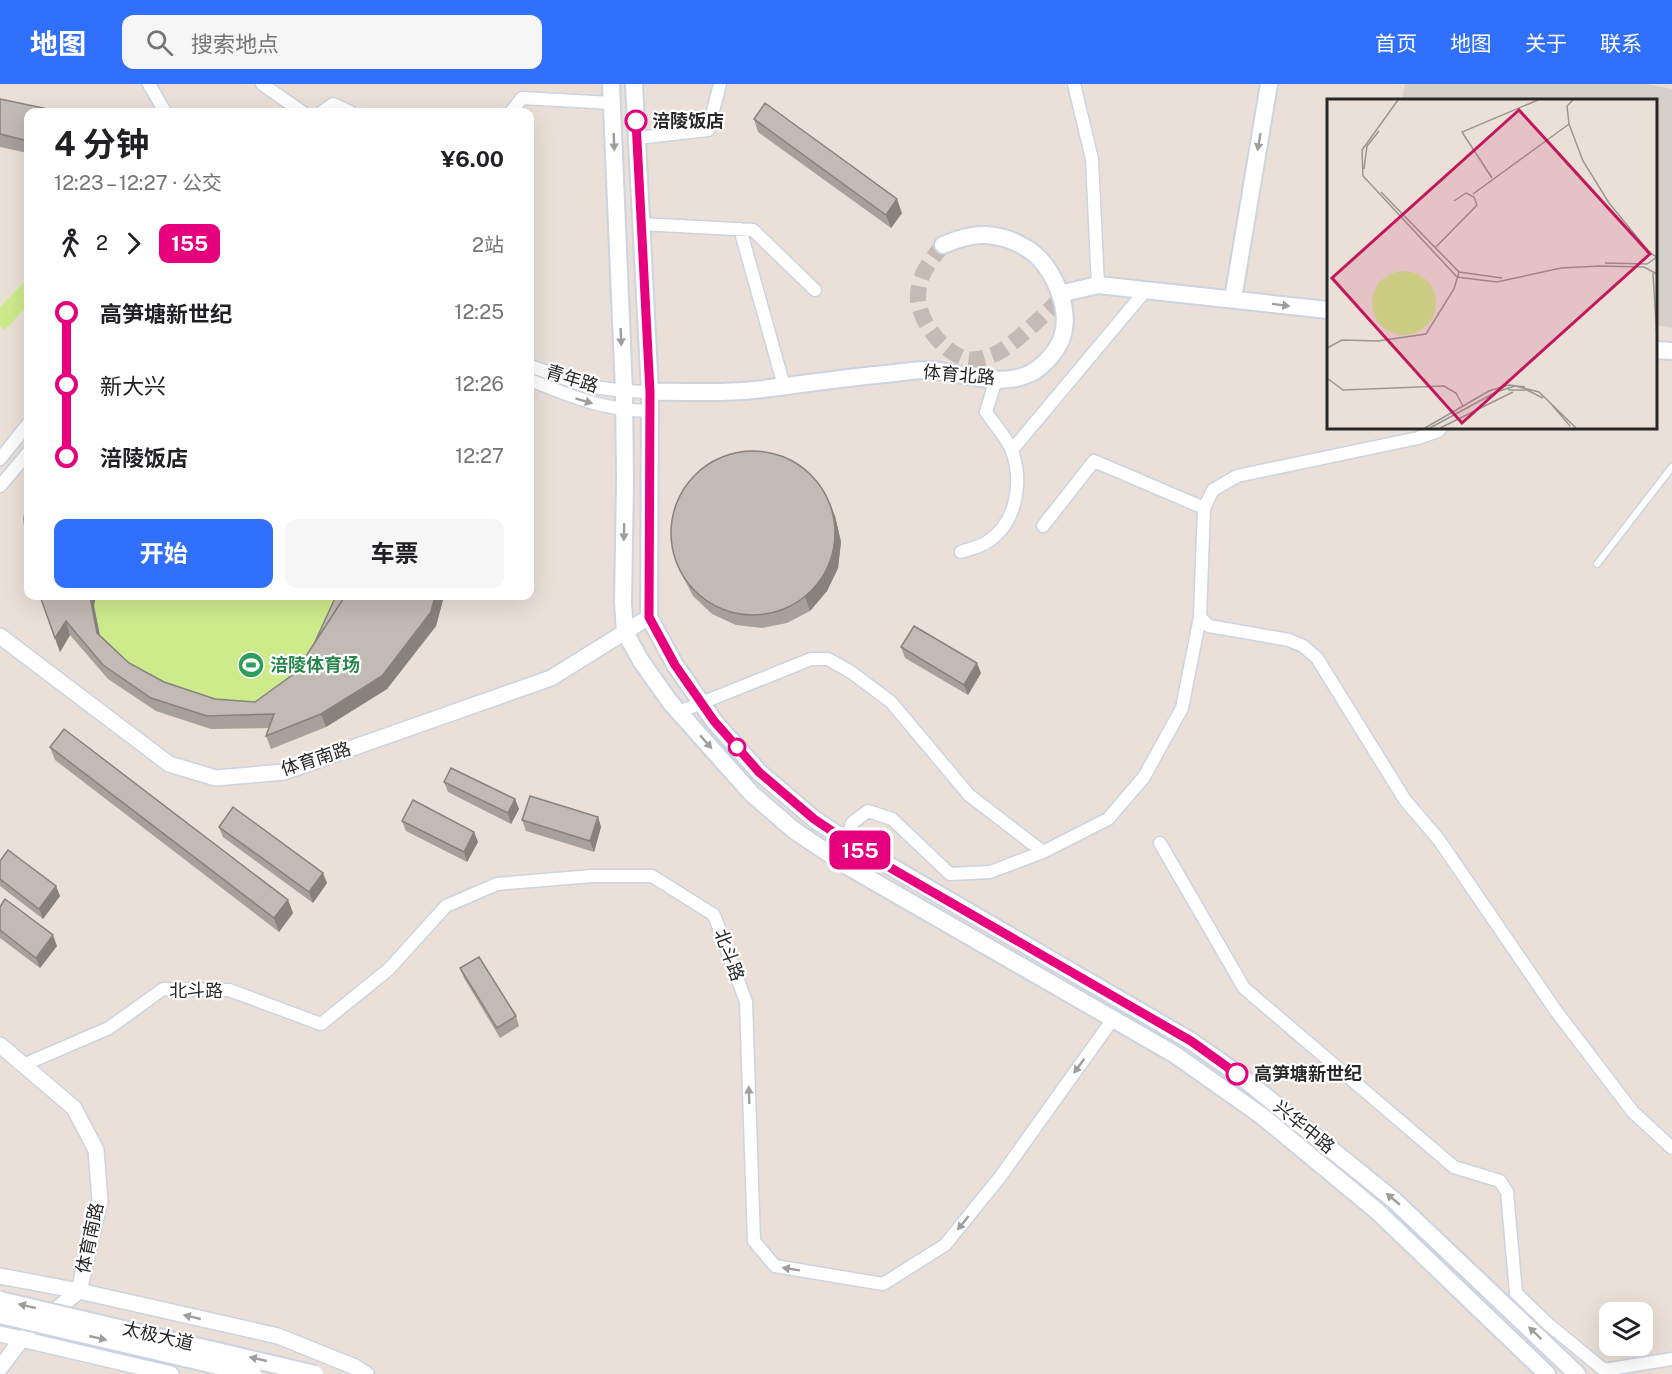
<!DOCTYPE html>
<html lang="zh">
<head>
<meta charset="utf-8">
<style>
	:root { --surface:#fff; --page:#f6f6f6; --text:#202124; --muted:#757577; --accent:#3170fd }
	body { margin:0; font-family:"Public Sans","Noto Sans SC",sans-serif; background:var(--page); color:var(--text); height:100vh; display:flex; flex-direction:column; font-size:22px; white-space:nowrap }
	* { box-sizing:border-box; margin:0 }
	p { font-size:20px; color:var(--muted) }
	.icon { flex:none; width:33px; height:33px; fill:none; stroke:currentColor; stroke-width:2; stroke-linecap:round; stroke-linejoin:round }
	.map { position:relative; flex:1; overflow:hidden }
	.side { position:absolute; left:24px; top:24px; width:510px; height:492px; display:flex; flex-direction:column; background:var(--surface); border-radius:12px; box-shadow:0 6px 24px #0002 }
	.side>* { flex:none }
	.badge { padding:0 12px; border-radius:9px; font-size:21px; line-height:39px }
	.tools { position:absolute; left:1599px; top:1218px; display:grid; gap:12px }
	.tools a { display:grid; place-items:center; width:54px; height:54px; border-radius:12px; background:var(--surface); box-shadow:0 6px 24px #0002; font-size:30px }
	.map>.badge { position:absolute; translate:-50% -50%; box-shadow:0 0 0 3px #fff }
	.legs { display:flex; align-items:center; gap:9px; height:66px; padding:0 30px; font-size:20px }
	.legs p { margin-inline-start:auto }
	.head { display:flex; align-items:center; justify-content:space-between; height:102px; padding:0 30px }
	h1 { font-size:33px; font-weight:700; line-height:45px }
	.button { display:flex; gap:12px; margin-top:auto; padding:12px 30px }
	.button a { flex:1; height:69px; border-radius:12px; background:var(--accent); color:#fff; font-size:24px; font-weight:700; line-height:69px; text-align:center }
	.button a+a { background:var(--page); color:var(--text) }
	ul { padding:0 30px; list-style:none }
	li { display:flex; align-items:center; gap:21px; height:72px; font-size:22px }
	li i { display:grid; place-items:center; width:9px; height:100%; margin:0 8px; background:currentColor }
	li i::after { content:''; width:15px; height:15px; margin:-8px; border:4px solid; border-radius:50%; background:var(--surface) }
	li p { margin-inline-start:auto }
	li:first-child i { background:linear-gradient(#0000 50%,currentColor 0) }
	li:last-child i { background:linear-gradient(currentColor 50%,#0000 0) }
	header { display:flex; align-items:center; gap:36px; box-sizing:border-box; height:84px; padding:0 30px; background:var(--accent); color:#fff }
	header strong { font-size:28px }
	nav { display:flex; gap:33px; margin-inline-start:auto; font-size:21px }
	.search { width:420px; height:54px; background:var(--page); display:flex; align-items:center; gap:15px; box-sizing:border-box; padding:0 21px; border-radius:12px; color:var(--muted); font-size:22px }
	.map>svg:first-child { display:block }
</style>
</head>
<body>
<header>
<strong>地图</strong>
<div class="search"><svg class="icon" aria-label="search" viewBox="0 0 24 24"><circle cx="10" cy="10" r="6"/><path d="M15 15l6 6"/></svg>搜索地点</div>
<nav><a>首页</a><a>地图</a><a>关于</a><a>联系</a></nav>
</header>
<div class="map">
<svg width="1672" height="1290" viewBox="0 0 1672 1290">
	<rect width="100%" height="100%" fill="#eae0d7"/>
	<path fill="#ceeb8c" d="M 27,195 L 28,197 L 28,221 L 5,246 L 0,242 L 0,223 Z
		M 40,512 L 444,512 L 387,605 L 326,643 L 271,665 L 279,644 L 211,645 L 156,627 L 108,595 L 71,551 L 60,568 Z"/>
	<path fill="#d6d0ca" d="M 1405,0 L 1648,0 L 1672,5 L 1672,244 L 1656,241 L 1656,16 L 1402,16 Z"/>
	<g fill="none" stroke-linecap="round" stroke-linejoin="round">
		<path stroke="#c3bbb4" stroke-width="16" stroke-dasharray="16 8" stroke-linecap="butt" d="M 943,161 C 931,176 919,190 918,210 C 916,233 941,266 963,274 C 972,277 982,275 990,272 C 1011,266 1051,223 1068,208"/>
		<defs>
			<path id="service" d="M 1597,480 L 1672,383"/>
			<path id="minor" d="M 149,0 L 165,28
				M 262,0 L 302,28
				M 1074,0 L 1092,75 L 1098,201
				M 322,28 L 333,20 L 350,28
				M 511,28 L 522,14 L 612,19
				M 637,54 L 708,46 L 720,0
				M 642,140 L 753,146 L 815,206
				M 740,145 L 784,302
				M 530,282 L 586,302 L 624,307 L 650,308
				M 530,296 C 574,313 602,326 650,327
				M 1441,344 L 1438,347 L 1418,354 L 1237,392 L 1213,406 L 1204,424 L 1200,533 L 1209,542 L 1289,556 L 1303,562 L 1317,574 L 1405,716 L 1439,756 L 1556,927 L 1633,1028 L 1672,1064
				M 1012,366 L 1146,206
				M 0,375 L 28,340
				M 0,402 L 28,369
				M 1043,442 L 1094,377 L 1204,424
				M 961,468 C 969,465 980,463 987,458 C 1017,439 1023,398 1012,367 C 1007,354 994,340 986,328 L 996,295
				M 679,628 L 811,575 L 828,575 L 851,588 L 891,618 L 969,711 L 1043,768
				M 1160,759 L 1244,904 L 1454,1083 L 1500,1097 L 1507,1108 L 1516,1209 L 1548,1240 L 1604,1286 L 1672,1275
				M 836,774 L 847,757 L 852,739 L 868,727 L 892,735 L 950,790 L 990,788 L 1043,768 L 1108,735 L 1144,693 L 1182,624 L 1200,533
				M 23,981 L 109,944 L 163,905 L 229,906 L 321,940 L 389,885 L 446,822 L 497,800 L 592,792 L 652,792 L 714,831 L 746,918 L 754,1157 L 775,1182 L 883,1200 L 945,1161 L 1000,1093 L 1113,935"/>
			<path id="tertiary" d="M 0,552 L 169,680 L 216,694 L 284,688 L 551,594 L 649,533
				M 0,961 L 74,1024 L 96,1066 L 100,1117 L 79,1207
				M 0,1192 L 79,1207 L 278,1252 L 355,1283 L 366,1290
				M 46,1234 L 79,1207
				M 0,1250 L 171,1290
				M 0,1284 L 22,1255 L 28,1249"/>
			<path id="secondary" d="M 611,0 L 624,307 L 625,396 L 623,519 L 625,548 L 641,577 L 670,618 L 752,710 L 795,747 L 849,783 L 1174,970 L 1262,1032 L 1377,1127 L 1547,1290
				M 634,0 L 650,308 L 649,533 L 675,581 L 714,637 L 759,688 L 814,735 L 847,757 L 1191,957 L 1238,990 L 1395,1117 L 1577,1290
				M 1068,208 L 1098,201 L 1328,226
				M 1233,215 L 1269,0
				M 1656,266 L 1672,267
				M 650,308 C 685,307 720,310 754,306 C 798,301 841,294 885,290 C 900,289 916,285 930,286 C 962,288 998,304 1029,290 C 1044,283 1062,263 1064,245 C 1068,222 1055,191 1039,174 C 1026,161 1005,152 986,151 C 971,150 956,156 943,161"/>
		</defs>
		<use href="#service" stroke="#ccd3e1" stroke-width="9"/>
		<use href="#minor" stroke="#ccd3e1" stroke-width="15"/>
		<use href="#tertiary" stroke="#ccd3e1" stroke-width="18"/>
		<use href="#secondary" stroke="#ccd3e1" stroke-width="20"/>
		<use href="#service" stroke="#fff" stroke-width="6"/>
		<use href="#minor" stroke="#fff" stroke-width="12"/>
		<use href="#tertiary" stroke="#fff" stroke-width="15"/>
		<use href="#secondary" stroke="#fff" stroke-width="16"/>
		<defs>
			<path id="secondary-bridge" d="M 0,1216 L 315,1290
				M 0,1231 L 253,1290"/>
		</defs>
		<use href="#secondary-bridge" stroke="#ccd3e1" stroke-width="20" stroke-linecap="butt"/>
		<use href="#secondary-bridge" stroke="#fff" stroke-width="16"/>
	</g>
	<path fill="#a7a09b" d="M 0,15 L 28,28 L 28,69 L 0,63 Z
		M 754,35 L 902,129 L 891,144 L 758,48 Z
		M 835,432 L 841,458 L 838,484 L 827,507 L 810,527 L 787,539 L 762,544 L 736,541 L 712,530 L 693,512 L 680,487 L 675,473 Z
		M 40,512 L 94,522 L 100,551 L 129,579 L 164,598 L 215,615 L 255,618 L 295,589 L 314,560 L 336,512 L 444,512 L 436,542 L 387,605 L 326,643 L 271,665 L 266,652 L 269,644 L 211,645 L 156,627 L 108,595 L 70,551 L 60,568 Z
		M 901,563 L 981,589 L 968,611 L 905,574 Z
		M 50,663 L 288,816 L 293,829 L 279,848 L 55,676 Z
		M 444,698 L 515,715 L 519,725 L 511,740 L 448,708 Z
		M 598,733 L 601,743 L 594,768 L 526,747 L 522,736 Z
		M 402,737 L 474,748 L 478,758 L 467,778 L 406,747 Z
		M 219,743 L 327,799 L 313,819 L 223,753 Z
		M 0,777 L 56,802 L 60,812 L 43,835 L 0,802 Z
		M 0,823 L 57,862 L 40,884 L 0,854 Z
		M 460,884 L 516,932 L 519,942 L 500,954 L 464,894 Z"/>
	<path fill="#88827e" d="M 897,115 L 902,129 L 891,144 L 886,131 Z
		M 830,419 L 835,432 L 841,458 L 838,484 L 827,507 L 810,527 L 805,513 Z
		M 90,512 L 96,512 L 94,522 L 102,562 L 97,549 Z
		M 435,512 L 444,512 L 436,542 L 387,605 L 326,643 L 321,630 Z
		M 66,537 L 70,551 L 60,568 L 55,554 Z
		M 977,579 L 981,589 L 968,611 L 964,601 Z
		M 515,715 L 519,725 L 511,740 L 508,729 Z
		M 598,733 L 601,743 L 594,768 L 590,757 Z
		M 474,748 L 478,758 L 467,778 L 464,768 Z
		M 323,789 L 327,799 L 313,819 L 309,808 Z
		M 56,802 L 60,812 L 43,835 L 39,825 Z
		M 288,816 L 293,829 L 279,848 L 274,834 Z
		M 53,851 L 57,862 L 40,884 L 36,874 Z"/>
	<path fill="#c2bab4" stroke="#88827e" stroke-width="1.5" d="M 0,15 L 62,28 L 28,28 L 28,57 L 0,50 Z
		M 765,19 L 897,115 L 886,131 L 754,35 Z
		M671 449a82 82 0 1 1 164 0a82 82 0 1 1-164 0Z
		M 28,405 L 28,471 L 24,435 Z
		M 40,512 L 90,512 L 97,549 L 129,579 L 164,598 L 215,615 L 255,618 L 295,589 L 345,512 L 435,512 L 431,528 L 382,592 L 321,630 L 266,652 L 274,630 L 207,632 L 151,614 L 103,581 L 66,537 L 55,554 Z
		M 336,512 L 345,512 L 314,560 Z
		M 914,542 L 977,579 L 964,601 L 901,563 Z
		M 64,645 L 288,816 L 274,834 L 50,663 Z
		M 451,684 L 515,715 L 508,729 L 444,698 Z
		M 530,712 L 598,733 L 590,757 L 522,736 Z
		M 413,716 L 474,748 L 464,768 L 402,737 Z
		M 233,723 L 323,789 L 309,808 L 219,743 Z
		M 8,766 L 56,802 L 39,825 L 0,795 L 0,777 Z
		M 5,815 L 53,851 L 36,874 L 0,846 L 0,823 Z
		M 479,873 L 516,932 L 497,944 L 460,884 Z"/>
	<defs><path id="oneway-solid" d="M-6-.8H1V-3.2L6.5 0L1 3.2V.8H-6Z" transform="scale(1.5)"/></defs>
	<g fill="#9e9e9e">
		<use href="#oneway-solid" transform="translate(614 58) rotate(88)"/>
		<use href="#oneway-solid" transform="translate(1259 58) rotate(100)"/>
		<use href="#oneway-solid" transform="translate(1281 221) rotate(7)"/>
		<use href="#oneway-solid" transform="translate(621 253) rotate(88)"/>
		<use href="#oneway-solid" transform="translate(584 317) rotate(17)"/>
		<use href="#oneway-solid" transform="translate(624 448) rotate(91)"/>
		<use href="#oneway-solid" transform="translate(706 658) rotate(49)"/>
		<use href="#oneway-solid" transform="translate(1079 982) rotate(126)"/>
		<use href="#oneway-solid" transform="translate(749 1011) rotate(-92)"/>
		<use href="#oneway-solid" transform="translate(1393 1115) rotate(-140)"/>
		<use href="#oneway-solid" transform="translate(963 1139) rotate(129)"/>
		<use href="#oneway-solid" transform="translate(791 1185) rotate(-171)"/>
		<use href="#oneway-solid" transform="translate(27 1222) rotate(-167)"/>
		<use href="#oneway-solid" transform="translate(192 1233) rotate(-167)"/>
		<use href="#oneway-solid" transform="translate(1535 1249) rotate(-136)"/>
		<use href="#oneway-solid" transform="translate(98 1254) rotate(13)"/>
		<use href="#oneway-solid" transform="translate(258 1275) rotate(-167)"/>
	</g>
	<g fill="none" stroke-linecap="round" stroke-linejoin="round">
		<defs>
			<path id="line-1" d="M 636,37 L 650,308 L 649,533 L 675,581 L 714,637 L 759,688 L 814,735 L 863,768 L 1191,957 L 1237,990"/>
		</defs>
		<use href="#line-1" stroke="#fff" stroke-width="14"/>
		<use href="#line-1" stroke="#e6007e" stroke-width="9"/>
	</g>
	<defs>
		<symbol id="stadium-disc" viewBox="-11 -11 22 22"><circle r="9.5" fill="#2e9e5b" stroke="#fff"/><path d="M0-5a6.5 5 0 1 0 0 10a6.5 5 0 1 0 0-10ZM-3.5-1.8h7v3.6h-7Z" fill="#fff"/></symbol>
	</defs>
	<g fill-rule="evenodd">
		<use href="#stadium-disc" x="236" y="566" width="30" height="30"/>
	</g>
	<g fill="#fff" stroke="#e6007e" stroke-width="3">
		<circle cx="636" cy="37" r="10"/>
		<circle cx="737" cy="663" r="8"/>
		<circle cx="1237" cy="990" r="10"/>
	</g>
	<g text-anchor="middle" stroke-width="4.5" stroke-linejoin="round" paint-order="stroke">
		<g font-size="18" font-weight="bold" fill="#272727" stroke="#fff" text-anchor="start">
			<text x="652" y="43">涪陵饭店</text>
			<text x="1254" y="996">高笋塘新世纪</text>
		</g>
		<g font-size="18" fill="#272727" stroke="#fff">
			<text transform="translate(959 291) rotate(5)" y="6">体育北路</text>
			<text transform="translate(572 295) rotate(17)" y="6">青年路</text>
			<text transform="translate(316 675) rotate(-18)" y="6">体育南路</text>
			<text transform="translate(729 871) rotate(70)" y="6">北斗路</text>
			<text x="196" y="913">北斗路</text>
			<text transform="translate(1304 1043) rotate(39)" y="6">兴华中路</text>
			<text transform="translate(90 1154) rotate(-78)" y="6">体育南路</text>
			<text transform="translate(158 1252) rotate(13)" y="6">太极大道</text>
		</g>
		<g font-size="18" font-weight="bold" fill="#27864d" stroke="#fff" text-anchor="start">
			<text x="270" y="587">涪陵体育场</text>
		</g>
	</g>
	<g transform="translate(1327 15)">
		<rect width="330" height="330" fill="#eae0d7"/>
		<path d="M45 204a32 32 0 1 1 64 0a32 32 0 1 1-64 0Z" fill="#ceeb8c"/>
		<path fill="none" stroke="#9c9691" stroke-width="1.5" d="M 71,1 L 35,51 L 36,77 L 130,178 L 170,183 L 234,169 L 273,167 L 317,168 L 330,175M 242,25 L 256,62 L 282,104 L 323,154 L 330,158M 37,70 L 40,47 L 52,32M 165,79 L 135,33 L 211,1M 54,93 L 132,173 L 175,179M 146,95 L 242,25 L 240,7 L 246,1M 109,148 L 150,106 L 147,98 L 139,94 L 127,102M 278,164 L 320,165 L 330,158M 326,174 L 330,240M 0,249 L 15,241 L 51,242 L 99,235 L 127,190 L 132,173M 0,279 L 16,291 L 117,287 L 129,294 L 136,307M 181,291 L 200,291 L 216,299M 225,306 L 243,327M 98,329 L 162,292 L 182,286 L 198,288M 103,329 L 169,293 L 188,287 L 212,293 L 249,329M 113,329 L 186,293"/>
		<path fill="#c2185b" fill-opacity="0.15" stroke="#c2185b" stroke-width="3" d="M 192,11 L 323,155 L 135,324 L 5,179 Z"/>
		<rect width="330" height="330" fill="none" stroke="#272727" stroke-width="3"/>
	</g>
</svg>
<div class="tools">
<a><svg class="icon" aria-label="layers" viewBox="0 0 24 24"><path d="M12 4l9 5-9 5-9-5zM3 14l9 5 9-5"/></svg></a>
</div>
<b class="badge" style="left:860px;top:766px;background:#e6007e;color:#fff">155</b>
<section class="side">
<div class="head"><div><h1>4 分钟</h1><p>12:23 – 12:27 · 公交</p></div><b>¥6.00</b></div>
<div class="legs"><svg class="icon" aria-label="walk" viewBox="0 0 24 24"><circle cx="13" cy="4" r="2"/><path d="M13 8l-2 6 4 7M11 14l-3 7M7 12l3-4h3l4 4"/></svg>2<svg class="icon" aria-label="forward" viewBox="0 0 24 24"><path d="M9 5l7 7-7 7"/></svg><b class="badge" style="background:#e6007e;color:#fff">155</b><p>2站</p></div>
<ul>
<li><i style="color:#e6007e"></i><b>高笋塘新世纪</b><p>12:25</p></li>
<li><i style="color:#e6007e"></i><span>新大兴</span><p>12:26</p></li>
<li><i style="color:#e6007e"></i><b>涪陵饭店</b><p>12:27</p></li>
</ul>
<div class="button"><a>开始</a><a>车票</a></div>
</section>
</div>
</body>
</html>
